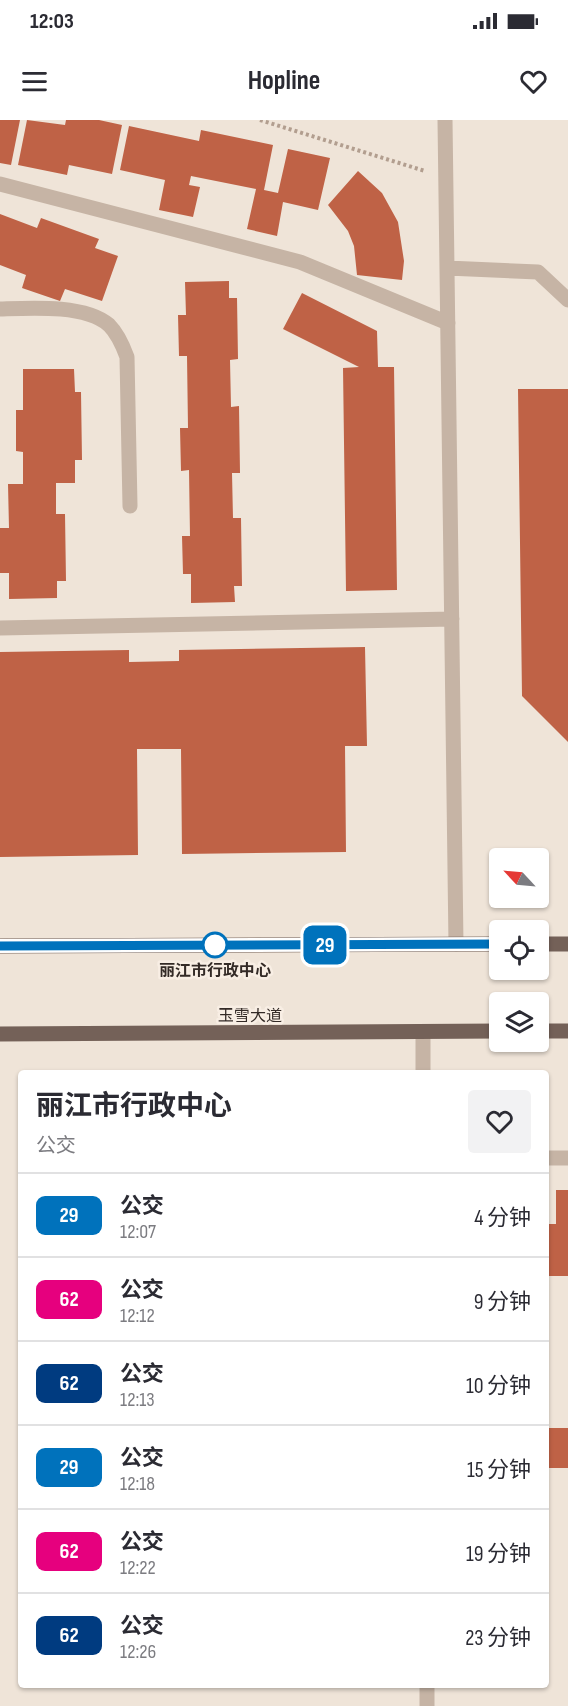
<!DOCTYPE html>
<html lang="zh">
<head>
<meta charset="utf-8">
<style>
	:root { --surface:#fff; --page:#f2f2f3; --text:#2b2b33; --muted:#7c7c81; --line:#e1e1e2 }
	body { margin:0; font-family:"Sofia Sans Condensed","Noto Sans SC",sans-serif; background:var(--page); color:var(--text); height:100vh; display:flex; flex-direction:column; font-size:22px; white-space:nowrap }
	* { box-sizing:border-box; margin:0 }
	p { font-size:20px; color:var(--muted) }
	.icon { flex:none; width:33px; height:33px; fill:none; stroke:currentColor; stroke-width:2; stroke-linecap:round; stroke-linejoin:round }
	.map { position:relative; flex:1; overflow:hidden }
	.panel { position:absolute; left:18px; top:950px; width:531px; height:618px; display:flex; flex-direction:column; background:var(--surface); border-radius:6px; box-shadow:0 2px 4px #0004 }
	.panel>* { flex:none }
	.badge { padding:0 12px; border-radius:9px; font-size:21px; line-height:39px }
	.needle { width:39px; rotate:296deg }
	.buttons { position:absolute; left:489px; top:728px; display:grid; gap:12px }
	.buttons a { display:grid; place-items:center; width:60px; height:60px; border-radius:6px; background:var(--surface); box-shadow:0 2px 4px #0004; font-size:30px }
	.map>.badge { position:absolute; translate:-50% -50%; box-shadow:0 0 0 3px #fff }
	.round { display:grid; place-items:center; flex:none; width:63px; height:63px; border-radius:6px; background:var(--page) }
	.head { display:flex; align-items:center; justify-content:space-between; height:102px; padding:0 18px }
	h1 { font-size:28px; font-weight:700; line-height:45px }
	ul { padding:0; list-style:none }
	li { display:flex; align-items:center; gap:18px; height:84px; padding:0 18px; border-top:2px solid var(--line) }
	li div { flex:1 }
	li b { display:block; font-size:22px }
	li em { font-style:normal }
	li .badge { min-width:66px; font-weight:700; text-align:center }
	.status { display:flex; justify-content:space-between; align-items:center; height:42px; padding:0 30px; background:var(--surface); direction:ltr }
	.status svg { height:16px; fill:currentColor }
	header { display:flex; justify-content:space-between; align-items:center; height:78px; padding:0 18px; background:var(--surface); font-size:27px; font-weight:700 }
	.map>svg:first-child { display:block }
</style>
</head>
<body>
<div class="status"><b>12:03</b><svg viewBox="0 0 49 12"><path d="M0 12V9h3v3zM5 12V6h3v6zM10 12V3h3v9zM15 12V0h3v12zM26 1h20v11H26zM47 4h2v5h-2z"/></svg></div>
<header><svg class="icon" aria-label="menu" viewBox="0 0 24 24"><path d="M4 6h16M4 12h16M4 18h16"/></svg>Hopline<svg class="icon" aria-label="heart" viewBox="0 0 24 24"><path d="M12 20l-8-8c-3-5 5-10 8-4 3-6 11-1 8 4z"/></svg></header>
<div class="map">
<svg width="568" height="1586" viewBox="0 0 568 1586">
	<rect width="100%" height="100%" fill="#efe4d8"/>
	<path fill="#bf6246" d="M 0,0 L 20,0 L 11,45 L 0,43 Z
		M 27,0 L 65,5 L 66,0 L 99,0 L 122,5 L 112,54 L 69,45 L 67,55 L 18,45 Z
		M 129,6 L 199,21 L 201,10 L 273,25 L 264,70 L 278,73 L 288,29 L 330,38 L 318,90 L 283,82 L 277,116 L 247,109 L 256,69 L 191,56 L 189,65 L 200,67 L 193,97 L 159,90 L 165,60 L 120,50 Z
		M 358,51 L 382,73 L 398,102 L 404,141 L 402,160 L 357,155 L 354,126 L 348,111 L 328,85 Z
		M 0,94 L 37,108 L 41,98 L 99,119 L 95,128 L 118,136 L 102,181 L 65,169 L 60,181 L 22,168 L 26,155 L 0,145 Z
		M 229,161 L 229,178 L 237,178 L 238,239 L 230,240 L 231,287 L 239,286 L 240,353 L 232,353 L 233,398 L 241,398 L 242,466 L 234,466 L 235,482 L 191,483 L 191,454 L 183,454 L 182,416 L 190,416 L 189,350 L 181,351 L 180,308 L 188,308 L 187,236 L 179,236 L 178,195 L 186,195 L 185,162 Z
		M 302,173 L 377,211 L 378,247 L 394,247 L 397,470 L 346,471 L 343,248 L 359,247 L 283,209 Z
		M 23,249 L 74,249 L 75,272 L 81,272 L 82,340 L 75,340 L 75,363 L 56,363 L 56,394 L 65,394 L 66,461 L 57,461 L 57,478 L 9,479 L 9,453 L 0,453 L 0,408 L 9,408 L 8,364 L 23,364 L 23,332 L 16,331 L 16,290 L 23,290 Z
		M 518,269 L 568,269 L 568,622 L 522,576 Z
		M 365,527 L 367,626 L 345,626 L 346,732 L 182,734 L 181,629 L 137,629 L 138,735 L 0,737 L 0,532 L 129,530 L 129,542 L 179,541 L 179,530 Z
		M 556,1070 L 568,1070 L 568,1156 L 546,1156 L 546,1104 L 556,1104 Z
		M 546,1308 L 568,1308 L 568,1348 L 546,1348 Z"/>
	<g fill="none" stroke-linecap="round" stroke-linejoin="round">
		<path stroke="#b29e8f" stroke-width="4" stroke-dasharray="3 3" stroke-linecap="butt" d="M 260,0 L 425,51"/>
		<path stroke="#c6b4a5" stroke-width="15" d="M 445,0 L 456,824
			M 0,64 L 300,142 L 448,203
			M 447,148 L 538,152 L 568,180
			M 0,189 C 29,188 85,184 109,205 C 117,213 123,226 127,237 L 130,386
			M 0,508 L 452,499
			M 423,912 L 423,952
			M 546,1038 L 568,1038
			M 427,1564 L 427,1586"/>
		<path stroke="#746158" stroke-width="15" d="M 538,824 L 568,824
			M 0,826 L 500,824
			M 538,911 L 568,911
			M 0,914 L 500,911"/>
	</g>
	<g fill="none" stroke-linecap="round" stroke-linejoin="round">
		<defs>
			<path id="line" d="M 0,826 L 500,824"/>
		</defs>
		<use href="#line" stroke="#fff" stroke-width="14"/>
		<use href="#line" stroke="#0072bc" stroke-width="9"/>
	</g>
	<circle fill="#fff" stroke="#0072bc" stroke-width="3" cx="215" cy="825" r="12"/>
	<g text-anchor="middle" stroke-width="5" stroke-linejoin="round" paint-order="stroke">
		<g font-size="16" font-weight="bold" fill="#332a26" stroke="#f8eee4">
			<text x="215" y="856">丽江市行政中心</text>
		</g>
		<g font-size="16" fill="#332a26" stroke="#f8eee4">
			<text x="250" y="901">玉雪大道</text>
		</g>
	</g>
</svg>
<div class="buttons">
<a><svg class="needle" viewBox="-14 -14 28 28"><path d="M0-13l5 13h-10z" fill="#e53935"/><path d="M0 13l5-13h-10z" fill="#7c7c81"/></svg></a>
<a><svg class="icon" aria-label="locate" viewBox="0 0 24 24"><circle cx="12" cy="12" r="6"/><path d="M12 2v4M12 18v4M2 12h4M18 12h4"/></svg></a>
<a><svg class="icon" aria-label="layers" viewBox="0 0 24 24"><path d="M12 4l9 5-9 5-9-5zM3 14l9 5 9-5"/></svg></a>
</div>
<b class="badge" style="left:325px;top:825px;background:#0072bc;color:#fff">29</b>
<section class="panel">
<div class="head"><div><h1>丽江市行政中心</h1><p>公交</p></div><a class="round"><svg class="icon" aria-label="heart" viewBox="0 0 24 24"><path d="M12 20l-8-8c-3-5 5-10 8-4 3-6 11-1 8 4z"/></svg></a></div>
<ul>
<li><span class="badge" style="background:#0072bc;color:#fff">29</span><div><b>公交</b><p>12:07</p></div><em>4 分钟</em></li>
<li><span class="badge" style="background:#e6007e;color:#fff">62</span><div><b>公交</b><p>12:12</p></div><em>9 分钟</em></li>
<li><span class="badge" style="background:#003b80;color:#fff">62</span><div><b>公交</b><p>12:13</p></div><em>10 分钟</em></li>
<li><span class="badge" style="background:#0072bc;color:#fff">29</span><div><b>公交</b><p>12:18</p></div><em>15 分钟</em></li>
<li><span class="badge" style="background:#e6007e;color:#fff">62</span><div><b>公交</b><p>12:22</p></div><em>19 分钟</em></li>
<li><span class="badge" style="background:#003b80;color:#fff">62</span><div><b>公交</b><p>12:26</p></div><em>23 分钟</em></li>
</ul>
</section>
</div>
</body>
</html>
